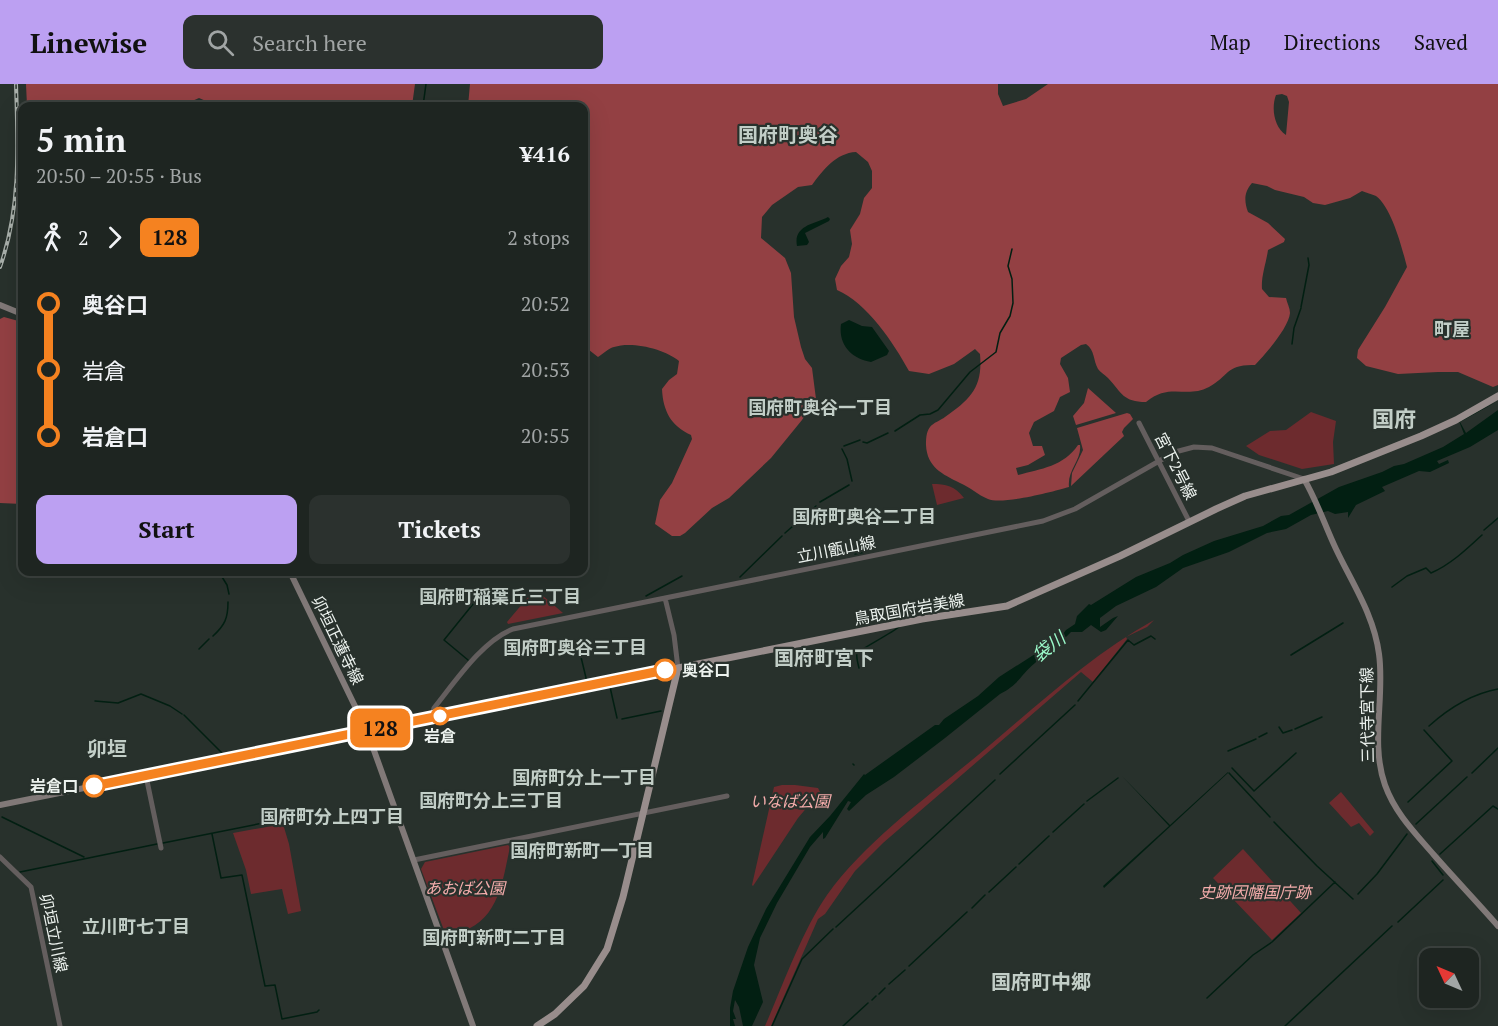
<!DOCTYPE html>
<html lang="en">
<head>
<meta charset="utf-8">
<style>
	:root { --surface:#1e2521; --page:#2b312e; --text:#f1f3f6; --muted:#a1a5a5; --line:#3c423f; --accent:#bca0f2 }
	body { margin:0; font-family:"PT Serif","Noto Sans JP",serif; background:var(--page); color:var(--text); height:100vh; display:flex; flex-direction:column; font-size:22px; white-space:nowrap }
	* { box-sizing:border-box; margin:0 }
	p { font-size:20px; color:var(--muted) }
	.icon { flex:none; width:33px; height:33px; fill:none; stroke:currentColor; stroke-width:2; stroke-linecap:round; stroke-linejoin:round }
	.map { position:relative; flex:1; overflow:hidden }
	.sheet { position:absolute; left:18px; top:18px; width:570px; height:474px; display:flex; flex-direction:column; background:var(--surface); border-radius:12px; box-shadow:0 6px 24px #0002,0 0 0 2px var(--line) }
	.sheet>* { flex:none }
	.badge { padding:0 12px; border-radius:9px; font-size:21px; line-height:39px }
	.needle { width:39px; rotate:314deg }
	.tools { position:absolute; left:1419px; top:864px; display:grid; gap:12px }
	.tools a { display:grid; place-items:center; width:60px; height:60px; border-radius:12px; background:var(--surface); box-shadow:0 6px 24px #0002,0 0 0 2px var(--line); font-size:30px }
	.map>.badge { position:absolute; translate:-50% -50%; box-shadow:0 0 0 3px #fff }
	.legs { display:flex; align-items:center; gap:9px; height:66px; padding:0 18px; font-size:20px }
	.legs p { margin-inline-start:auto }
	.headline { display:flex; align-items:center; justify-content:space-between; height:102px; padding:0 18px }
	h1 { font-size:33px; font-weight:700; line-height:45px }
	.primary-button { display:flex; gap:12px; margin-top:auto; padding:12px 18px }
	.primary-button a { flex:1; height:69px; border-radius:12px; background:var(--accent); color:#111; font-size:24px; font-weight:700; line-height:69px; text-align:center }
	.primary-button a+a { background:var(--page); color:var(--text) }
	ul { padding:0 18px; list-style:none }
	li { display:flex; align-items:center; gap:21px; height:66px; font-size:22px }
	li i { display:grid; place-items:center; width:9px; height:100%; margin:0 8px; background:currentColor }
	li i::after { content:''; width:15px; height:15px; margin:-8px; border:4px solid; border-radius:50%; background:var(--surface) }
	li p { margin-inline-start:auto }
	li:first-child i { background:linear-gradient(#0000 50%,currentColor 0) }
	li:last-child i { background:linear-gradient(currentColor 50%,#0000 0) }
	header { display:flex; align-items:center; gap:36px; box-sizing:border-box; height:84px; padding:0 30px; background:var(--accent); color:#111 }
	header strong { font-size:28px }
	nav { display:flex; gap:33px; margin-inline-start:auto; font-size:21px }
	.search { width:420px; height:54px; background:var(--page); display:flex; align-items:center; gap:15px; box-sizing:border-box; padding:0 21px; border-radius:12px; color:var(--muted); font-size:22px }
	.map>svg:first-child { display:block }
</style>
</head>
<body>
<header>
<strong>Linewise</strong>
<div class="search"><svg class="icon" aria-label="search" viewBox="0 0 24 24"><circle cx="10" cy="10" r="6"/><path d="M15 15l6 6"/></svg>Search here</div>
<nav><a>Map</a><a>Directions</a><a>Saved</a></nav>
</header>
<div class="map">
<svg width="1498" height="942" viewBox="0 0 1498 942">
	<rect width="100%" height="100%" fill="#28312c"/>
	<path fill="#6d2b2e" d="M 1311,328 L 1336,337 L 1333,358 L 1334,380 L 1302,385 L 1259,371 L 1246,362 L 1270,347 L 1286,346 Z
		M 932,400 C 946,400 955,402 964,414 L 937,421 Z
		M 535,505 L 563,529 L 508,540 L 507,538 Z
		M 1154,536 L 1147,543 L 1126,553 L 1127,555 L 1093,598 L 1081,588 L 883,759 L 855,787 L 825,830 L 818,835 L 771,942 L 765,942 C 783,901 802,847 827,811 C 867,755 932,710 984,666 C 1039,620 1091,571 1154,536 Z
		M 782,701 L 795,701 L 818,704 L 820,708 L 798,734 L 753,802 L 752,801 L 774,703 Z
		M 1341,708 L 1374,748 L 1370,752 L 1359,739 L 1351,743 L 1329,719 Z
		M 283,740 L 289,760 L 301,827 L 288,830 L 282,805 L 251,810 L 246,786 L 233,749 Z
		M 508,761 L 510,763 C 503,795 499,835 463,847 C 456,849 451,851 445,849 L 421,785 L 425,778 Z
		M 1243,765 L 1301,829 L 1272,856 L 1213,794 Z"/>
	<path fill="#934043" fill-rule="evenodd" d="M 26,0 L 415,0 L 412,22 L 207,22 L 206,17 L 199,14 L 190,18 L 188,22 L 27,22 Z
		M 470,0 L 998,0 L 998,10 L 1003,22 L 1026,15 L 1048,0 L 1498,0 L 1498,301 L 1493,303 L 1458,288 L 1438,288 L 1398,290 L 1366,282 L 1357,274 L 1358,266 L 1385,223 L 1407,183 C 1402,164 1392,124 1376,112 C 1372,110 1366,109 1362,107 L 1350,114 L 1325,121 L 1313,119 L 1304,113 L 1275,106 L 1267,102 L 1252,99 C 1244,108 1244,117 1248,128 L 1268,139 L 1285,155 L 1284,158 L 1268,166 C 1266,180 1261,192 1262,205 L 1269,213 L 1286,214 C 1287,219 1290,224 1290,229 C 1289,243 1265,271 1255,281 C 1226,280 1229,292 1209,303 C 1186,315 1170,298 1146,318 C 1123,318 1122,309 1108,294 C 1105,291 1100,288 1098,285 C 1093,276 1095,266 1086,260 L 1081,261 L 1061,274 L 1060,280 L 1068,294 L 1070,308 L 1060,313 L 1054,327 L 1034,338 L 1029,349 L 1033,362 L 1042,362 L 1045,371 L 1028,381 L 1016,384 L 1018,391 C 1041,385 1064,382 1078,361 L 1080,361 C 1082,376 1067,386 1069,403 C 1052,408 1002,421 988,415 C 978,411 970,403 960,399 C 942,390 927,383 926,361 C 926,356 926,348 930,343 C 933,339 941,336 945,333 C 971,315 983,303 980,270 L 975,265 L 954,280 L 929,290 L 909,287 C 893,258 867,219 837,206 L 835,195 L 841,182 L 849,173 L 852,160 L 850,146 L 860,130 L 864,114 L 872,104 L 872,87 L 868,78 L 856,68 C 836,69 823,86 812,101 L 798,103 L 772,121 L 762,133 L 761,154 L 785,174 L 791,189 L 794,233 L 801,263 L 805,275 L 812,284 L 816,315 L 802,336 L 771,374 L 729,414 L 712,424 L 685,449 L 680,452 L 672,452 L 655,440 L 660,416 L 672,399 L 692,355 L 691,351 C 671,342 663,327 662,305 L 669,296 L 677,290 L 679,277 C 665,265 632,257 614,263 C 609,264 603,270 598,273 L 584,262 L 584,22 L 468,22 ZM 1282,10 L 1287,12 L 1289,18 L 1286,51 C 1274,43 1271,24 1276,11 Z
		M 4,233 L 22,238 L 22,420 L 0,419 L 0,235 Z
		M 1088,304 L 1116,329 L 1076,341 L 1073,332 L 1084,319 Z
		M 1127,329 L 1130,330 L 1133,335 L 1124,344 L 1122,348 L 1124,352 L 1071,402 L 1072,389 L 1083,366 L 1077,344 Z"/>
	<path fill="#021f12" d="M 828,133 L 830,135 L 829,137 L 805,149 L 809,158 L 807,161 L 797,162 C 793,141 815,140 828,133 Z
		M 849,236 L 862,242 L 872,243 L 889,267 L 887,271 L 871,278 C 852,275 838,261 841,240 Z
		M 1498,317 L 1460,338 L 1466,349 L 1498,326 L 1498,346 L 1470,363 L 1437,377 L 1439,380 L 1448,376 L 1449,379 L 1430,388 L 1419,387 L 1382,403 L 1385,407 L 1356,421 L 1348,434 L 1348,428 L 1335,430 L 1328,427 L 1311,431 L 1286,445 L 1267,449 L 1229,468 L 1183,484 L 1156,503 L 1116,522 L 1100,534 L 1100,543 L 1113,534 L 1118,532 L 1106,546 L 1101,548 L 1091,541 L 1082,548 L 1071,548 C 1060,560 1047,568 1035,579 C 1020,591 1020,600 1000,610 L 945,654 L 894,693 L 866,711 L 849,727 L 847,725 L 851,718 L 848,717 L 825,754 L 823,755 L 823,748 L 810,763 L 777,819 L 760,854 L 754,881 L 763,918 L 752,942 L 743,942 L 739,923 L 735,916 L 733,927 L 736,935 L 733,935 L 735,942 L 730,942 L 730,924 L 733,907 L 748,863 L 766,825 L 810,753 L 830,732 L 864,690 L 865,691 L 935,641 L 939,641 L 944,635 L 978,612 L 999,593 L 1060,554 L 1066,546 L 1075,540 L 1077,532 L 1089,520 L 1091,521 L 1136,493 L 1170,479 L 1183,471 L 1214,457 L 1263,442 L 1281,432 L 1289,431 L 1339,403 L 1382,388 L 1394,382 L 1404,380 L 1443,363 L 1464,350 L 1459,337 Z
		M 1228,688 L 1228,689 L 1104,804 L 1103,802 L 1169,742 L 1122,692 L 1170,741 Z"/>
	<g fill="none" stroke-linecap="round" stroke-linejoin="round">
		<path stroke="#021f12" stroke-width="1.5" d="M 423,22 L 426,0
			M 1301,223 L 1309,181 L 1308,174
			M 1292,260 L 1294,244 L 1301,224
			M 895,347 L 920,331 L 930,330 L 938,326 L 970,288 L 996,268 L 1000,249 L 1010,232 L 1013,219 L 1012,195 L 1008,182 L 1012,165
			M 863,358 L 867,359 L 888,349
			M 844,362 L 860,356
			M 842,365 L 847,375 L 852,397
			M 820,418 L 849,401
			M 1484,446 L 1498,434
			M 785,449 L 816,422
			M 855,470 L 865,468
			M 219,488 L 227,501 L 229,510
			M 740,493 L 782,452
			M 1392,503 L 1407,492 L 1426,484 L 1431,489 C 1450,481 1467,465 1482,451
			M 646,512 L 682,492
			M 213,552 C 225,541 228,534 228,518
			M 199,565 L 209,555
			M 1291,571 L 1343,539
			M 581,573 L 587,598
			M 468,576 L 444,556 L 486,504
			M 859,584 C 858,580 856,573 857,569 C 858,567 893,548 899,543
			M 589,606 L 610,603 L 617,634
			M 95,617 L 118,619 L 141,610 L 170,622 L 182,630
			M 1078,617 L 1128,556 L 1134,561 L 1151,552 L 1155,555
			M 184,631 L 225,672
			M 622,635 L 661,627
			M 1429,642 C 1449,624 1471,610 1498,605
			M 1279,643 L 1283,649 L 1292,646
			M 1295,645 L 1322,633
			M 1259,653 L 1267,649
			M 1228,667 L 1256,655
			M 853,680 L 854,681
			M 1232,684 L 1254,707 L 1296,669
			M 1229,689 L 1270,733
			M 1472,689 L 1498,664
			M 1000,690 L 1075,621
			M 1087,717 L 1118,694
			M 1408,718 L 1452,677 L 1424,646
			M 2,733 L 84,773
			M 1274,738 L 1317,782 L 1353,815
			M 1416,740 L 1467,693
			M 1053,748 L 1084,720
			M 212,750 L 221,794 L 242,791 L 265,902 L 275,901 L 282,935 L 317,928 L 319,926
			M 163,759 L 283,735
			M 1440,770 L 1493,722 L 1498,725
			M 1432,777 L 1443,791
			M 1019,780 L 1049,752
			M 20,788 L 157,760
			M 989,808 L 1016,783
			M 1358,810 L 1377,790 L 1407,750
			M 972,824 L 985,811
			M 1398,838 L 1443,796
			M 836,843 L 995,696
			M 909,882 L 967,828
			M 889,900 L 905,886
			M 879,910 L 885,904
			M 1207,914 L 1253,871 L 1272,858 L 1335,798
			M 872,916 L 876,912
			M 772,942 L 802,875 L 833,845
			M 843,942 L 868,919
			M 1285,942 L 1392,842"/>
		<path stroke="#645e5e" stroke-width="5" d="M 1139,339 L 1189,437
			M 665,514 L 674,551 L 678,584
			M 432,634 L 434,624 C 455,598 482,557 513,545 L 1043,437 L 1075,425 L 1175,368 L 1194,363 L 1212,364 L 1304,395
			M 146,692 L 161,764
			M 0,773 L 31,803 L 60,942
			M 414,776 L 727,712"/>
		<path stroke="#817978" stroke-width="6" d="M 0,221 L 22,230
			M 1304,395 C 1317,417 1325,442 1336,465 C 1352,499 1374,531 1379,570 C 1385,613 1370,659 1385,701 C 1395,729 1415,749 1434,771 C 1455,795 1477,818 1498,842
			M 290,488 L 367,647 L 473,942
			M 0,721 L 678,584"/>
		<path stroke="#988d8c" stroke-width="7" d="M 537,942 L 555,930 L 584,902 L 607,865 L 623,813 L 678,584 L 922,535 L 1007,522 L 1120,472 L 1216,425 L 1245,412 L 1331,388 L 1421,352 L 1456,336 L 1498,312"/>
		<defs>
			<path id="rail" d="M 0,183 C 21,124 18,62 16,0"/>
		</defs>
		<use href="#rail" stroke="#a9b0ab" stroke-width="4"/>
		<use href="#rail" stroke="#28312c" stroke-width="1.5" stroke-dasharray="4.5" stroke-linecap="butt"/>
	</g>
	<g fill="none" stroke-linecap="round" stroke-linejoin="round">
		<defs>
			<path id="line-1" d="M 94,702 L 665,586"/>
		</defs>
		<use href="#line-1" stroke="#fff" stroke-width="14"/>
		<use href="#line-1" stroke="#f58220" stroke-width="9"/>
	</g>
	<g fill="#fff" stroke="#f58220" stroke-width="3">
		<circle cx="665" cy="586" r="10"/>
		<circle cx="440" cy="632" r="8"/>
		<circle cx="94" cy="702" r="10"/>
	</g>
	<g text-anchor="middle" stroke-width="4.5" stroke-linejoin="round" paint-order="stroke">
		<g font-size="16" fill="#ecf2ee" stroke="#28312c">
			<text transform="translate(1176 382) rotate(63)" y="6">宮下2号線</text>
			<text transform="translate(836 465) rotate(-11)" y="6">立川甑山線</text>
			<text transform="translate(909 525) rotate(-10)" y="6">鳥取国府岩美線</text>
			<text transform="translate(338 556) rotate(64)" y="6">卯垣正蓮寺線</text>
			<text transform="translate(1367 631) rotate(-91)" y="6">三代寺宮下線</text>
			<text transform="translate(54 849) rotate(78)" y="6">卯垣立川線</text>
		</g>
		<g font-size="16" font-weight="bold" fill="#ecf2ee" stroke="#28312c" text-anchor="start">
			<text x="682" y="592">奥谷口</text>
			<text x="440" y="658" text-anchor="middle">岩倉</text>
			<text x="78" y="708" text-anchor="end">岩倉口</text>
		</g>
		<g font-size="16" font-style="italic" fill="#f4acab" stroke="#28312c">
			<text x="790" y="723">いなば公園</text>
			<text x="465" y="810">あおば公園</text>
			<text x="1255" y="814">史跡因幡国庁跡</text>
		</g>
		<g font-size="18" font-weight="bold" fill="#c2cec7" stroke="#28312c">
			<text x="1452" y="252">町屋</text>
			<text x="820" y="330">国府町奥谷一丁目</text>
			<text x="864" y="439">国府町奥谷二丁目</text>
			<text x="500" y="519">国府町稲葉丘三丁目</text>
			<text x="575" y="570">国府町奥谷三丁目</text>
			<text x="584" y="700">国府町分上一丁目</text>
			<text x="491" y="723">国府町分上三丁目</text>
			<text x="332" y="739">国府町分上四丁目</text>
			<text x="582" y="773">国府町新町一丁目</text>
			<text x="136" y="849">立川町七丁目</text>
			<text x="494" y="860">国府町新町二丁目</text>
		</g>
		<g font-size="18" font-style="italic" fill="#9cfbcb" stroke="#28312c">
			<text transform="translate(1049 563) rotate(-37)" y="6">袋川</text>
		</g>
		<g font-size="20" font-weight="bold" fill="#c2cec7" stroke="#28312c">
			<text x="788" y="58">国府町奥谷</text>
			<text x="824" y="581">国府町宮下</text>
			<text x="107" y="672">卯垣</text>
			<text x="1041" y="905">国府町中郷</text>
		</g>
		<g font-size="22" font-weight="bold" fill="#c2cec7" stroke="#28312c">
			<text x="1394" y="343">国府</text>
		</g>
	</g>
</svg>
<div class="tools">
<a><svg class="needle" viewBox="-14 -14 28 28"><path d="M0-13l5 13h-10z" fill="#e53935"/><path d="M0 13l5-13h-10z" fill="#a1a5a5"/></svg></a>
</div>
<b class="badge" style="left:380px;top:644px;background:#f58220;color:#111">128</b>
<section class="sheet">
<div class="headline"><div><h1>5 min</h1><p>20:50 – 20:55 · Bus</p></div><b>¥416</b></div>
<div class="legs"><svg class="icon" aria-label="walk" viewBox="0 0 24 24"><circle cx="13" cy="4" r="2"/><path d="M13 8l-2 6 4 7M11 14l-3 7M7 12l3-4h3l4 4"/></svg>2<svg class="icon" aria-label="forward" viewBox="0 0 24 24"><path d="M9 5l7 7-7 7"/></svg><b class="badge" style="background:#f58220;color:#111">128</b><p>2 stops</p></div>
<ul>
<li><i style="color:#f58220"></i><b>奥谷口</b><p>20:52</p></li>
<li><i style="color:#f58220"></i><span>岩倉</span><p>20:53</p></li>
<li><i style="color:#f58220"></i><b>岩倉口</b><p>20:55</p></li>
</ul>
<div class="primary-button"><a>Start</a><a>Tickets</a></div>
</section>
</div>
</body>
</html>
